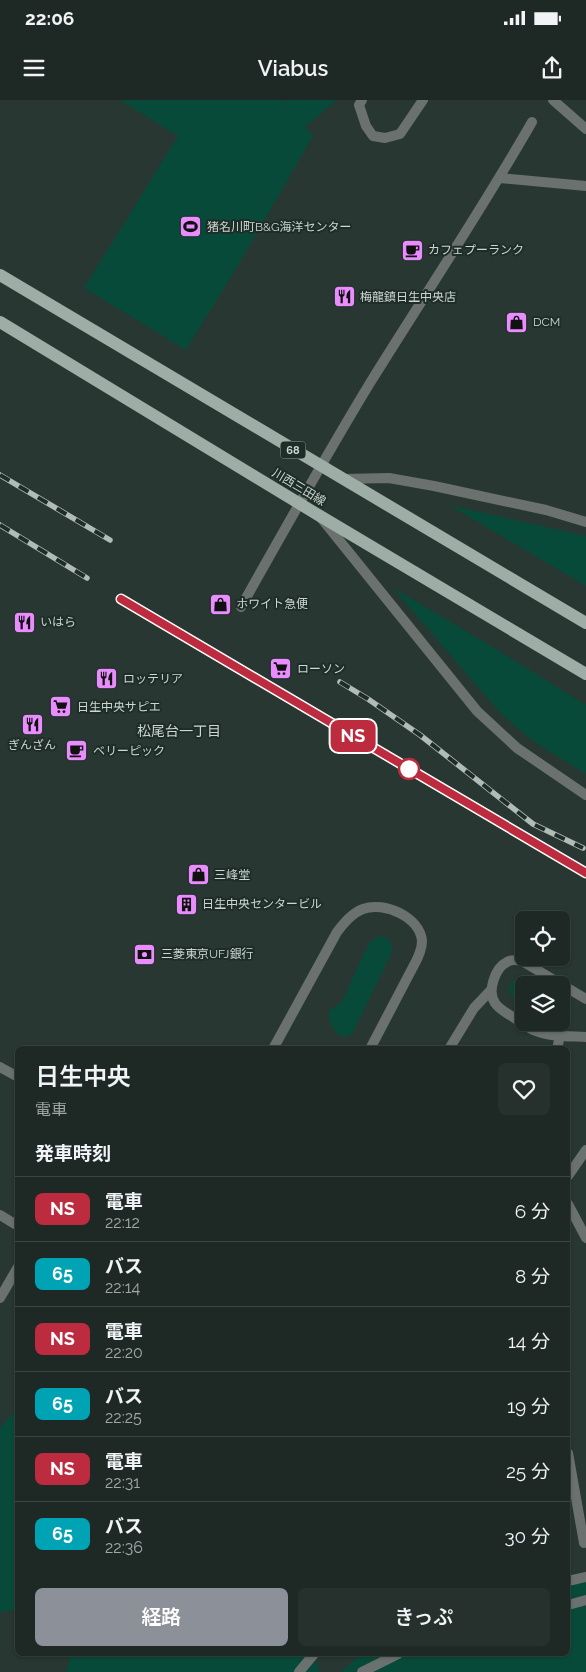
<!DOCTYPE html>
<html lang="ja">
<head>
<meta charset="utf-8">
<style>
	:root { --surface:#1e2925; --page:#26312d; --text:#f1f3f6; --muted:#a1a6a7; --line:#3c4542; --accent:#8c9099 }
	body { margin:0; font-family:Raleway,"Noto Sans JP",sans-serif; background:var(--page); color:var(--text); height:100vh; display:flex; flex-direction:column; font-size:19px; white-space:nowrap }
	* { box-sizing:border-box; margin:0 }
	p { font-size:16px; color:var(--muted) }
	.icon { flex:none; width:28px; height:28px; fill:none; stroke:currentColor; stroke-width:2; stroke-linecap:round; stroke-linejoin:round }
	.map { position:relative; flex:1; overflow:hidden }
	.details { position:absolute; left:15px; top:946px; width:555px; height:610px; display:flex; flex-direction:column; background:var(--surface); border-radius:8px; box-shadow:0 1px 4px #0004,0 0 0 1px var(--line) }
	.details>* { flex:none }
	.badge { padding:0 10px; border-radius:8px; font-size:18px; line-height:32px }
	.tools { position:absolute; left:515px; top:811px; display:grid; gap:10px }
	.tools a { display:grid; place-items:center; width:55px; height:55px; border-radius:8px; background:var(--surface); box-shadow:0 1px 4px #0004,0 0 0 1px var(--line); font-size:25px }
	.map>.badge { position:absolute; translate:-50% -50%; box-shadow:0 0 0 2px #fff }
	h2 { padding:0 20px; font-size:19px; line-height:45px }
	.round { display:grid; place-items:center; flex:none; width:52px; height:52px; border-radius:8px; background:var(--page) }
	.head { display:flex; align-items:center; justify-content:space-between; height:85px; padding:0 20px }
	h1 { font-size:24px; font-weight:600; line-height:38px }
	.primary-button { display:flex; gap:10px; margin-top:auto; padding:10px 20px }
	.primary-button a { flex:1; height:58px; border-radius:8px; background:var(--accent); color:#fff; font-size:20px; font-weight:600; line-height:58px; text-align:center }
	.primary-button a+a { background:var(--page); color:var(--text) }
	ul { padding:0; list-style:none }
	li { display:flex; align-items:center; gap:15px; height:65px; padding:0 20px; border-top:1px solid var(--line) }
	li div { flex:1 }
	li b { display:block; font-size:19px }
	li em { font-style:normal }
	li .badge { min-width:55px; font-weight:700; text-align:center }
	.status { display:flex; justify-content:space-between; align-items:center; height:35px; padding:0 25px; background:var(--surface); direction:ltr }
	.status svg { height:14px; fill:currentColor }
	header { display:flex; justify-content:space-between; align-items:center; height:65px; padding:0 20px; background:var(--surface); font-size:22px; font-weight:600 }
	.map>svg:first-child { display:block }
</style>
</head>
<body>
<div class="status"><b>22:06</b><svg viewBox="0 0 49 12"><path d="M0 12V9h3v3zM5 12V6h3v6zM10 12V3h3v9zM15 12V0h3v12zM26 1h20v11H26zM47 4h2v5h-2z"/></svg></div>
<header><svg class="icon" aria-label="menu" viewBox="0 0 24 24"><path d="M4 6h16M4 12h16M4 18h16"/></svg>Viabus<svg class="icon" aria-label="share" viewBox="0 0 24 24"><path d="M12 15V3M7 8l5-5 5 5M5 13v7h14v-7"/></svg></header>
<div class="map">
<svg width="586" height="1572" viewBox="0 0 586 1572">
	<rect width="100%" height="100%" fill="#283731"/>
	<path fill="#084a39" d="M 120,0 L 280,0 L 290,10 L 281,0 L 337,0 L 305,27 L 313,36 L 237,167 L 186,250 L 84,188 L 178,36 Z
		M 449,405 L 586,436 L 586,486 Z
		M 392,487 L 496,549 L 586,605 L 586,674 L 533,641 L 501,614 Z
		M 383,836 L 390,840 L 392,848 L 391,854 L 353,933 C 338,946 326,919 329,912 C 332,907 338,906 341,902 C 346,895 349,885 353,877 C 358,865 364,854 370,842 L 374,839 Z
		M 517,878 L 522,878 L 535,885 L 524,885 L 524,906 C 514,899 506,895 511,882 Z
		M 561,902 L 571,907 L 572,913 L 561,915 Z
		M 17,1308 L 17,1510 L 0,1512 L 0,1328 Z
		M 586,1478 L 586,1572 L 341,1572 L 361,1554 L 568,1554 L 568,1484 Z
		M 71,1554 L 314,1554 L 320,1572 L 66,1572 Z"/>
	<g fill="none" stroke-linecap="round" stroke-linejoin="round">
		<path stroke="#6a716e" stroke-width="10" d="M 273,949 L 337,832 C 344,823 352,813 363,809 C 384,801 420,817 422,841 C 422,850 417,860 413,867 L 370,949
			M 449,949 L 474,908 L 491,890
			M 557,949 L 560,936
			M 568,1505 L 586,1500
			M 362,1572 L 398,1554"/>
		<path stroke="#6a716e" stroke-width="10" d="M 500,78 L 586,86
			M 241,507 C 283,432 325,357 370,283 C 424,196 481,111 532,22"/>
		<path stroke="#6a716e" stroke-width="10" d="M 362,0 L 359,5 L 366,26 L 373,36 L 385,38 L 400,34 L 423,0
			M 553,0 L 586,29
			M 586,899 L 522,861 C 517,860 511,859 507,862 C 495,868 487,891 495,903 C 499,909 506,913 513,917 C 519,921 526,926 533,930 C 549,937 569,936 586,937
			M 0,1115 L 18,1126
			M 0,1198 L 18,1167
			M 568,1353 L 584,1443
			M 568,1481 L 586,1477
			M 299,1572 L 314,1554"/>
		<path stroke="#6a716e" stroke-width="10" d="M 343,379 L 389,378 L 434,386 L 546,410 L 586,422
			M 322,419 L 477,611 L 517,648 L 586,695
			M 0,967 L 18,977
			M 568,1076 L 586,1050
			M 568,1104 L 586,1138"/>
		<path stroke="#9fada7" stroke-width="12" d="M 0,175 L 586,523
			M 0,222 L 320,416 L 586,574"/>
		<defs>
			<path id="rail" d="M 0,375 L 110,440
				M 0,425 L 87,478
				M 340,582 L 368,599 L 420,635 L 533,724 L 583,748
				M 320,615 L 572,765"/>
		</defs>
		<use href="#rail" stroke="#b1bbb7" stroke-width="5.5"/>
		<use href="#rail" stroke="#1e2d28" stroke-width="4" stroke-dasharray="11" stroke-linecap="butt"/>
	</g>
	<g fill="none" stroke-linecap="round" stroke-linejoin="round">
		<defs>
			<path id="line" d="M 121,499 L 586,773"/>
		</defs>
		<use href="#line" stroke="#fff" stroke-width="11"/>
		<use href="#line" stroke="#bd2b3f" stroke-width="8"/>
	</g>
	<defs>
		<symbol id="stadium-square" viewBox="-11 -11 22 22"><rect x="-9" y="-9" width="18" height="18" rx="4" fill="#e98dfe" stroke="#1e2d28"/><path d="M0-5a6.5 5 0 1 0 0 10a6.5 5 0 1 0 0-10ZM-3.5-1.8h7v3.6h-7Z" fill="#111"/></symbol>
		<symbol id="cafe-square" viewBox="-11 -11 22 22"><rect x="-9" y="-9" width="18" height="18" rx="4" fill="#e98dfe" stroke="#1e2d28"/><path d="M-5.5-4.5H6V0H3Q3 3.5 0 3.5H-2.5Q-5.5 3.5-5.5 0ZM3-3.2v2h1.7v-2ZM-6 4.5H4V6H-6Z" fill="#111"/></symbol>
		<symbol id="restaurant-square" viewBox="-11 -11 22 22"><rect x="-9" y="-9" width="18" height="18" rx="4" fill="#e98dfe" stroke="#1e2d28"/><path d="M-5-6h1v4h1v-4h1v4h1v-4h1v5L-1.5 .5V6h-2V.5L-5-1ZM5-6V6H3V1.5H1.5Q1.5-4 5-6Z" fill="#111"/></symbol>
		<symbol id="shop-square" viewBox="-11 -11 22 22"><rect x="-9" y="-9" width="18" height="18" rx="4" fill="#e98dfe" stroke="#1e2d28"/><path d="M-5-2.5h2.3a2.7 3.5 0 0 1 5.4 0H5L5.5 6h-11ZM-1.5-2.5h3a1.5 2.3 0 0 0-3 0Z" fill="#111"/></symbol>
		<symbol id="supermarket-square" viewBox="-11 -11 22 22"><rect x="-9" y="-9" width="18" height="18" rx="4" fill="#e98dfe" stroke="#1e2d28"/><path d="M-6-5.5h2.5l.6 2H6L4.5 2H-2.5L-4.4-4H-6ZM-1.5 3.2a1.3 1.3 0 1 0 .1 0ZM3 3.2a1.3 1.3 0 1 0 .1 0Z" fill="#111"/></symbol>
		<symbol id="building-square" viewBox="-11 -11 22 22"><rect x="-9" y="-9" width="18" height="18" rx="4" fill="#e98dfe" stroke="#1e2d28"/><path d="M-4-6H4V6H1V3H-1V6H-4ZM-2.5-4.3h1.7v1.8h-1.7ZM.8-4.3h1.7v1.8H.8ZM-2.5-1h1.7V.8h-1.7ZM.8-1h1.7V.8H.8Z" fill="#111"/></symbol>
		<symbol id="bank-square" viewBox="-11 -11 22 22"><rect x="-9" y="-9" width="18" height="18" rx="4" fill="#e98dfe" stroke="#1e2d28"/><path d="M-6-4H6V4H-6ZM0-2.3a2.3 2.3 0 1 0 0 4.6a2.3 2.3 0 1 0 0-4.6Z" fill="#111"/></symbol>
	</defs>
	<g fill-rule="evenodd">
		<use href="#stadium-square" x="178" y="114" width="25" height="25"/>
		<use href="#cafe-square" x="400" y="138" width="25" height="25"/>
		<use href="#restaurant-square" x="332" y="184" width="25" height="25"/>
		<use href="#shop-square" x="504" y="210" width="25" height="25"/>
		<use href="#shop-square" x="208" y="492" width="25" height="25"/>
		<use href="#restaurant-square" x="12" y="510" width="25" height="25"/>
		<use href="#supermarket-square" x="268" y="556" width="25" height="25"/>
		<use href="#restaurant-square" x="94" y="566" width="25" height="25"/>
		<use href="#supermarket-square" x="48" y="594" width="25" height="25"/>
		<use href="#restaurant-square" x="20" y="612" width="25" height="25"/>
		<use href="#cafe-square" x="64" y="638" width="25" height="25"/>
		<use href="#shop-square" x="186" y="762" width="25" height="25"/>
		<use href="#building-square" x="174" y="792" width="25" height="25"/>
		<use href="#bank-square" x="132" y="842" width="25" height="25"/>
	</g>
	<circle fill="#fff" stroke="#bd2b3f" stroke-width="2.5" cx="409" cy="669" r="10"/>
	<g text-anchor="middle" stroke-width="4" stroke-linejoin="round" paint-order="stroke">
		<rect fill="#1e2d28" stroke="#98a39f" stroke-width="1" x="280.5" y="341.5" width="25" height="17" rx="4"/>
		<g font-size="11" font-weight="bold" fill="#cdd6d2">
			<text x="293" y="354">68</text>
		</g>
		<g font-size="12" fill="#cdd6d2" stroke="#1e2d28" text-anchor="start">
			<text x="207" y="131">猪名川町B&amp;G海洋センター</text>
			<text x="428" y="154">カフェプーランク</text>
			<text x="360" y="201">梅龍鎮日生中央店</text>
			<text x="533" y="226">DCM</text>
			<text x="236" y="508">ホワイト急便</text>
			<text x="40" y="526">いはら</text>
			<text x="297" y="573">ローソン</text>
			<text x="123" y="583">ロッテリア</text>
			<text x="77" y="611">日生中央サピエ</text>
			<text x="32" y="649" text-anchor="middle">ぎんざん</text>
			<text x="93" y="655">ベリーピック</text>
			<text x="214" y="779">三峰堂</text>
			<text x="202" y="808">日生中央センタービル</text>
			<text x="161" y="858">三菱東京UFJ銀行</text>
		</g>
		<g font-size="12" fill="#cdd6d2" stroke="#1e2d28">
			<text transform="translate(299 387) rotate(31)" y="4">川西三田線</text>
		</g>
		<g font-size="14" fill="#cdd6d2" stroke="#1e2d28">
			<text x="179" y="636">松尾台一丁目</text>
		</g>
	</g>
</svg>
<div class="tools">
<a><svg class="icon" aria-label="locate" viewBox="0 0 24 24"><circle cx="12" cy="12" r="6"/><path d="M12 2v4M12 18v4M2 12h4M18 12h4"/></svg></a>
<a><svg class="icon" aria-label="layers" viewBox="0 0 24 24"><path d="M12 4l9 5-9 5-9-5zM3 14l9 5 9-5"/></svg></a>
</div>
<b class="badge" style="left:353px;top:636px;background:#bd2b3f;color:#fff">NS</b>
<section class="details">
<div class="head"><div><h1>日生中央</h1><p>電車</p></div><a class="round"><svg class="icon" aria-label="heart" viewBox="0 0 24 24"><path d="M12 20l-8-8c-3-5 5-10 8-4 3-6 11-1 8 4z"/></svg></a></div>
<h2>発車時刻</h2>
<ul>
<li><span class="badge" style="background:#bd2b3f;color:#fff">NS</span><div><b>電車</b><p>22:12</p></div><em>6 分</em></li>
<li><span class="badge" style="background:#00a3b4;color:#fff">65</span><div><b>バス</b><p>22:14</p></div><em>8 分</em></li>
<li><span class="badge" style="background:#bd2b3f;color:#fff">NS</span><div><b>電車</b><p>22:20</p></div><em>14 分</em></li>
<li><span class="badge" style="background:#00a3b4;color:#fff">65</span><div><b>バス</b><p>22:25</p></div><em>19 分</em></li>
<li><span class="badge" style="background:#bd2b3f;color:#fff">NS</span><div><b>電車</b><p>22:31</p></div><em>25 分</em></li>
<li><span class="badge" style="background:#00a3b4;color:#fff">65</span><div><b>バス</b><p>22:36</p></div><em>30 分</em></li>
</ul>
<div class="primary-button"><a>経路</a><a>きっぷ</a></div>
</section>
</div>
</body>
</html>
